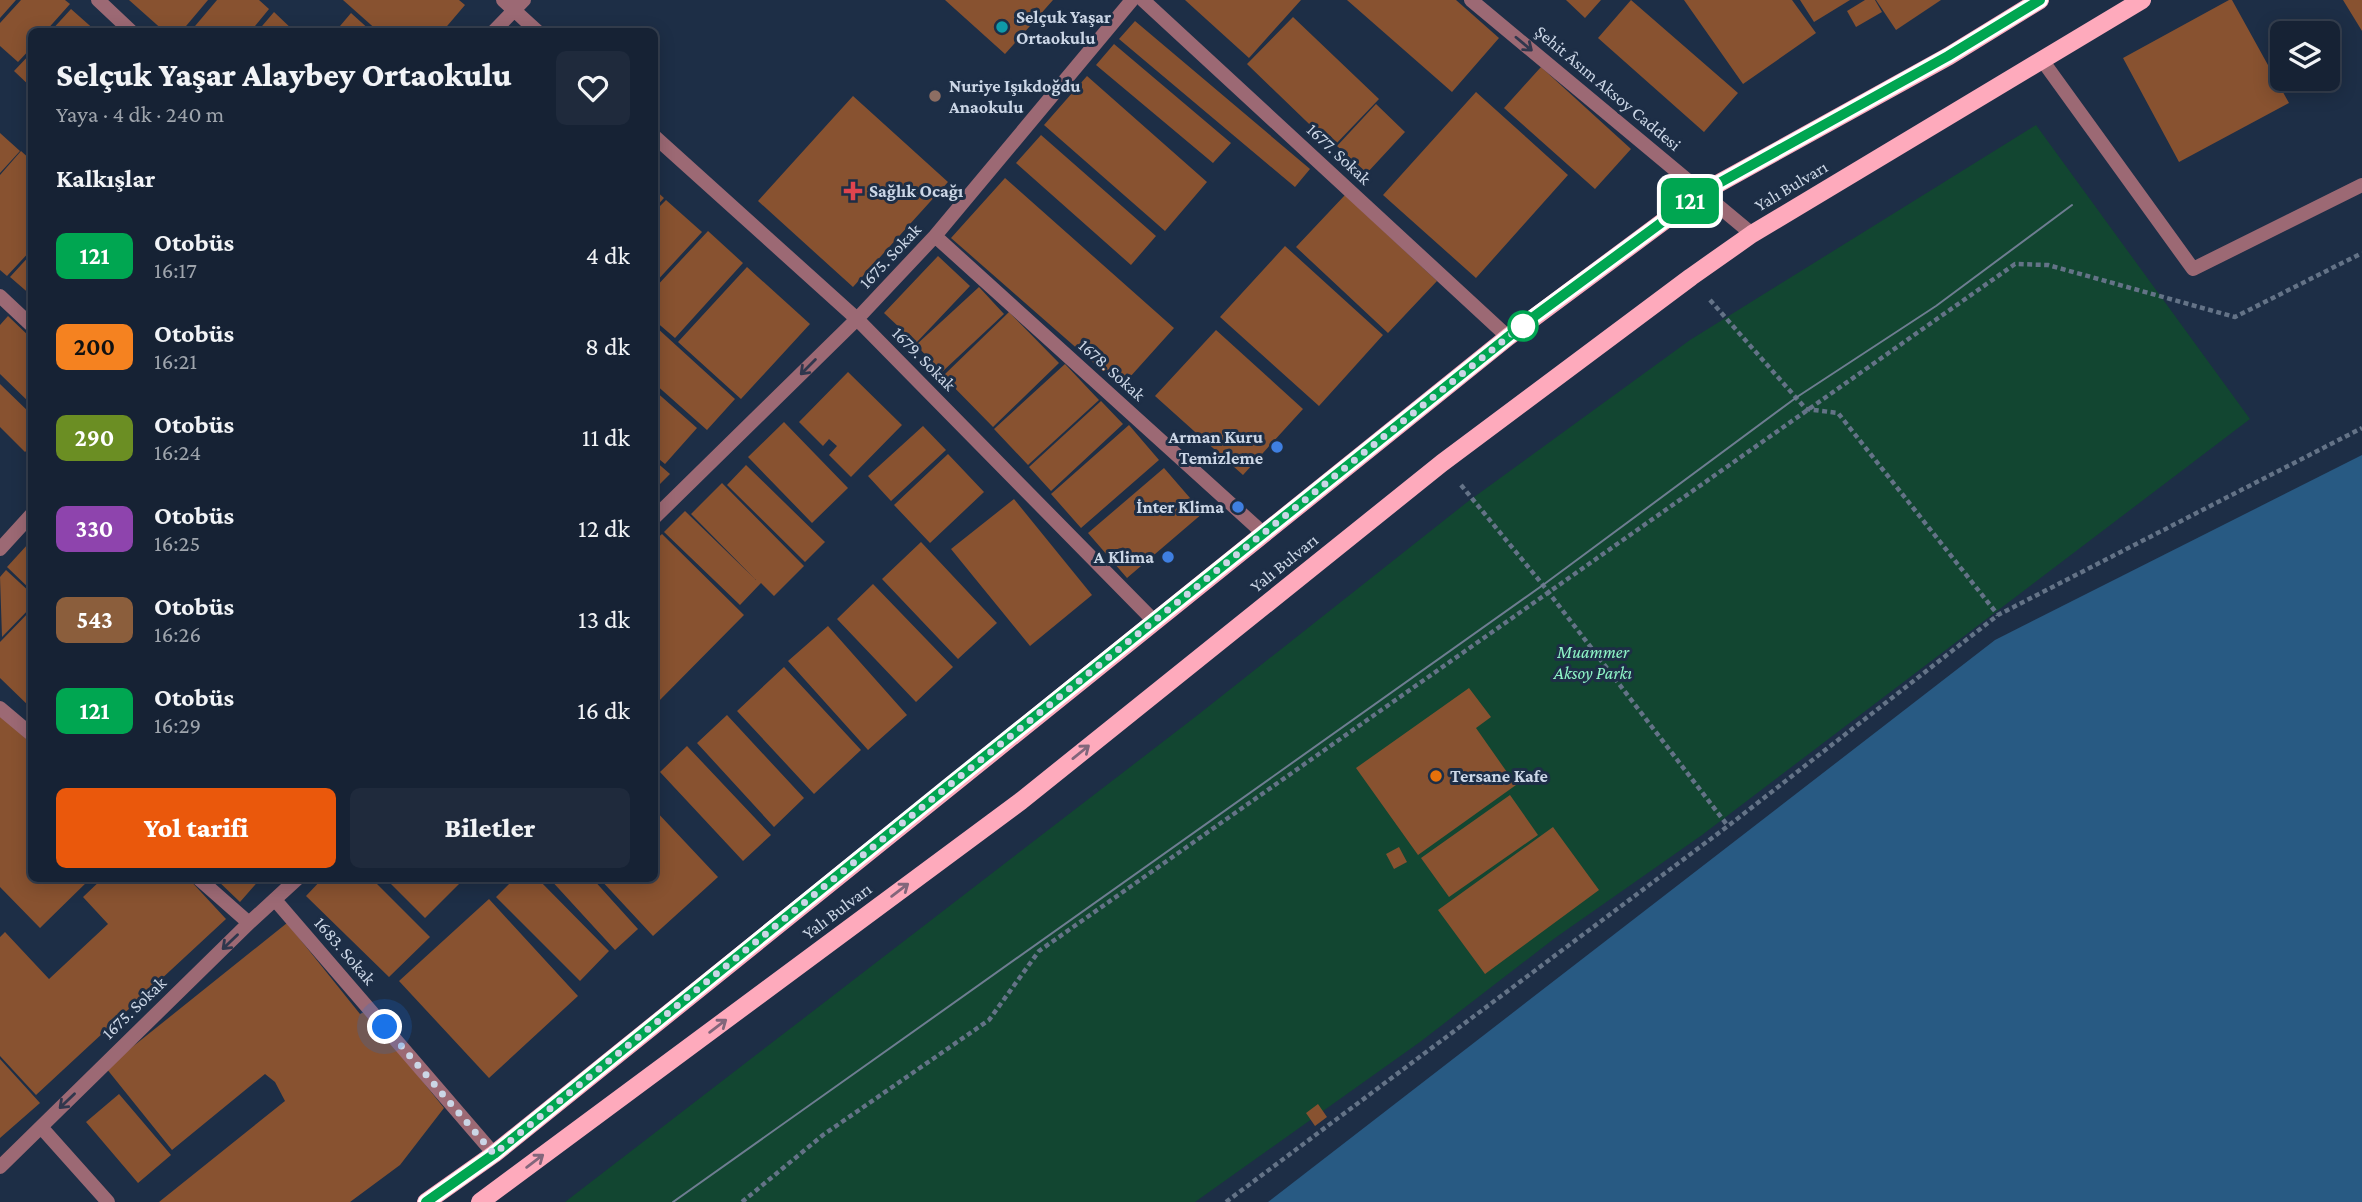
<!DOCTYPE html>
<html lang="tr">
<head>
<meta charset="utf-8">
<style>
	:root { --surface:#162234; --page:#1f2a3c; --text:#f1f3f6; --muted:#9ea4ac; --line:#353f4f; --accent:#ea580c }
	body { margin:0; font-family:"Crimson Pro",serif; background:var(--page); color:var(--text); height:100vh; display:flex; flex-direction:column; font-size:26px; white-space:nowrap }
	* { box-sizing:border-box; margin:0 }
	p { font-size:23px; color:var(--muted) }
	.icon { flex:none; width:38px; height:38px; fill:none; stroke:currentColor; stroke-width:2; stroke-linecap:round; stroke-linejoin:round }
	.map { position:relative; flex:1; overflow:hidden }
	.sheet { position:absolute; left:28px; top:28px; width:630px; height:854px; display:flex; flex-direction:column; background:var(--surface); border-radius:10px; box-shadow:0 4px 18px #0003,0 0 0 2px var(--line) }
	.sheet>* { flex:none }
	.badge { padding:0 14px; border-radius:10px; font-size:24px; line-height:46px }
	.controls { position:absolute; left:2270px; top:21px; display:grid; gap:14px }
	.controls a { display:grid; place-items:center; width:70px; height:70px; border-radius:10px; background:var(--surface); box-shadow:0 4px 18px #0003,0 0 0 2px var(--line); font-size:35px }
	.you { position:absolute; width:35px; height:35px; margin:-18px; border:5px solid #fff; border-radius:50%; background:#1a73e8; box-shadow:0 0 0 10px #1a73e833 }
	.map>.badge { position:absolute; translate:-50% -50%; box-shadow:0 0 0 4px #fff }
	h2 { padding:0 28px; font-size:26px; line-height:63px }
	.round { display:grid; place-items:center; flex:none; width:74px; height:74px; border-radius:10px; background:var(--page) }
	.head { display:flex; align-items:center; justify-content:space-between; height:119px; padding:0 28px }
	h1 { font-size:33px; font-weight:800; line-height:52px }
	.cta { display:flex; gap:14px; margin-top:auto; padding:14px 28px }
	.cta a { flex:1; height:80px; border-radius:10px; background:var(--accent); color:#fff; font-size:28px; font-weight:800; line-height:80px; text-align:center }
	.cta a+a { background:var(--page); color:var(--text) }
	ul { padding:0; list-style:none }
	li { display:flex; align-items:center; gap:21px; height:91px; padding:0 28px }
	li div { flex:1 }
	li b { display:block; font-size:26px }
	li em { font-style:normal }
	li .badge { min-width:77px; font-weight:700; text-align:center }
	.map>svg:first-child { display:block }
</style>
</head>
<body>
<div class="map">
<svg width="2362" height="1202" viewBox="0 0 2362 1202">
	<rect width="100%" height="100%" fill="#1d2e46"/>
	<path fill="#124631" d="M 2036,125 L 2250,419 L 1702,835 L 1555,938 L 1420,1042 L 1195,1202 L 565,1202 L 1199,714 L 1466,503 L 1690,340 Z"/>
	<path fill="#285a83" d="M 2362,455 L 2362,1202 L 1268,1202 L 1995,640 Z"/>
	<path fill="#885230" d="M 0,0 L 16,0 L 0,18 Z
		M 21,0 L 65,0 L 70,4 L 45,32 L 32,32 L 32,47 L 18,62 L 0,46 L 0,23 Z
		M 129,0 L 208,0 L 181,32 L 165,32 Z
		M 217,0 L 259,0 L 269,9 L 250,32 L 190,32 Z
		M 343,0 L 459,0 L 465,5 L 442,32 L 379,32 Z
		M 945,0 L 1053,0 L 1005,54 Z
		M 1185,0 L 1301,0 L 1249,58 Z
		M 1347,0 L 1456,0 L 1499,38 L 1452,92 Z
		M 1566,0 L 1601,0 L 1585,18 Z
		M 1631,0 L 1738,93 L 1704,132 L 1598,38 Z
		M 1684,0 L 1792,0 L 1816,33 L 1743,84 Z
		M 1800,0 L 1850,0 L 1814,22 Z
		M 1865,0 L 1875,0 L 1882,12 L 1856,27 L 1847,11 Z
		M 1876,0 L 1941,0 L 1896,30 Z
		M 2229,0 L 2232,0 L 2289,103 L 2179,162 L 2123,58 Z
		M 2343,0 L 2362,0 L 2362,31 Z
		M 71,9 L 97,32 L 50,32 Z
		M 274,12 L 295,32 L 257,32 Z
		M 351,13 L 372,32 L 335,32 Z
		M 1293,17 L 1379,99 L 1333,147 L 1247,64 Z
		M 1135,21 L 1310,169 L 1295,187 L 1119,39 Z
		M 1114,44 L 1231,143 L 1213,163 L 1096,65 Z
		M 32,52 L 32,88 L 14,71 Z
		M 1541,67 L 1631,149 L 1595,189 L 1504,108 Z
		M 1087,76 L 1207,182 L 1165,231 L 1044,125 Z
		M 1476,92 L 1568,175 L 1476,278 L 1383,195 Z
		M 853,96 L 948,182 L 853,287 L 758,201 Z
		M 1376,104 L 1405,132 L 1367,173 L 1337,146 Z
		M 0,133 L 20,151 L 0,173 Z
		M 1041,135 L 1156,236 L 1131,265 L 1016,163 Z
		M 21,151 L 32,161 L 32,249 L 7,276 L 0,270 L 0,175 Z
		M 1005,178 L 1174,328 L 1121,387 L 951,238 Z
		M 654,189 L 664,198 L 654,209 Z
		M 1345,195 L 1437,281 L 1388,333 L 1296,247 Z
		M 666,200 L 702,232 L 654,284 L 654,212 Z
		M 708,231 L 743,263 L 675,338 L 654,320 L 654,289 Z
		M 1285,246 L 1383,335 L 1319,406 L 1220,317 Z
		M 32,253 L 32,296 L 10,277 Z
		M 938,256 L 970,286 L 916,343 L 884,313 Z
		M 747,267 L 810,324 L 741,399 L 678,342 Z
		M 979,287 L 1004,314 L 942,372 L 916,345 Z
		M 1009,312 L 1059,363 L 993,427 L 943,376 Z
		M 8,316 L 32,339 L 32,405 L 0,374 L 0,325 Z
		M 656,327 L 735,399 L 707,430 L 654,383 Z
		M 1216,330 L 1303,409 L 1243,475 L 1155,396 Z
		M 1065,364 L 1099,400 L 1028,465 L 994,429 Z
		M 848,372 L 902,425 L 851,477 L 829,455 L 837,446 L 829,439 L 823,446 L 799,422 Z
		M 0,384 L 32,415 L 32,445 L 25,452 L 0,427 Z
		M 654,390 L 697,428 L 665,464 L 654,455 Z
		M 1101,401 L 1123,424 L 1051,491 L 1029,467 Z
		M 784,422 L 848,488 L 812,523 L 748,457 Z
		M 1129,425 L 1159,460 L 1081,528 L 1051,494 Z
		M 923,426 L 946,450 L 891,501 L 868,476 Z
		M 948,454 L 984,492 L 930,543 L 894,505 Z
		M 654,460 L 670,474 L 654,490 Z
		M 746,465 L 825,542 L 805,562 L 727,485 Z
		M 1164,468 L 1203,513 L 1127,578 L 1088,533 Z
		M 722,483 L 804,566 L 774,596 L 761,583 L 740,605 L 664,532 L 685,511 L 756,580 L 691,514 Z
		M 1014,499 L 1092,595 L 1030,646 L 951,549 Z
		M 662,534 L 744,615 L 654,706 L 654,541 Z
		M 921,542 L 997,623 L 958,659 L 882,579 Z
		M 28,544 L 32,547 L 32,591 L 7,567 Z
		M 6,570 L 32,594 L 32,606 L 2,637 L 0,577 Z
		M 873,584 L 953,667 L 916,702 L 837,619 Z
		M 32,609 L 32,709 L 0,678 L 0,642 Z
		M 828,626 L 907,715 L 868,750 L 788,661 Z
		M 784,667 L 861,750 L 814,794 L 737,711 Z
		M 1469,688 L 1491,717 L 1476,728 L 1516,785 L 1418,855 L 1356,768 Z
		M 0,712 L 32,745 L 32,878 L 91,878 L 40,928 L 0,887 Z
		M 727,715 L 804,798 L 774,827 L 697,743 Z
		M 687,746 L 771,835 L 743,861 L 660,772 Z
		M 1510,795 L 1538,835 L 1449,897 L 1421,858 Z
		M 654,809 L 718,877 L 653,936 L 599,878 L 654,878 Z
		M 1553,827 L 1599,890 L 1485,974 L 1438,910 Z
		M 1399,847 L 1407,862 L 1394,869 L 1386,854 Z
		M 103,878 L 188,878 L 226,919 L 36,1095 L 0,1056 L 0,937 L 5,932 L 49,979 L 108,924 L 83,897 Z
		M 215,878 L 261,878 L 240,902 Z
		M 323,878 L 371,878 L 430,937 L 389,977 L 306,896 Z
		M 385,878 L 465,878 L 425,918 Z
		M 515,878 L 537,878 L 609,951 L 580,981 L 496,897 Z
		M 549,878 L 592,878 L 638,929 L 615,950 Z
		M 489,899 L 578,996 L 489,1078 L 399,981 Z
		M 287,923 L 360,1014 L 366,1011 L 444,1108 L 400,1165 L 350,1202 L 159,1202 L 285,1101 L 275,1082 L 265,1074 L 172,1150 L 106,1068 Z
		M 0,1059 L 40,1103 L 0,1138 Z
		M 119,1094 L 171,1155 L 138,1183 L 86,1122 Z
		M 1318,1104 L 1327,1117 L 1315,1126 L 1306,1113 Z"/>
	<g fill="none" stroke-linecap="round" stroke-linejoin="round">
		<path stroke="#647387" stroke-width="4.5" stroke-dasharray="5 3.5" stroke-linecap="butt" d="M 1710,300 L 1806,409 L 1838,413 L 1998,615
			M 1461,485 L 1543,585 L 1728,826
			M 742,1202 L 823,1135 L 989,1020 L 1039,951 L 2015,264 L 2048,265 L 2235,317 L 2362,253
			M 1226,1202 L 1728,826 L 1998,615 L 2362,428"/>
		<path stroke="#9c6974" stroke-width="14" d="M 2042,60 L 2193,269 L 2362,185"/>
		<path stroke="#9c6974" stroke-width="14" d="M 98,0 L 132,32
			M 503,0 L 538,32
			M 1143,0 L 1508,337
			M 1471,0 L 1752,234
			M 493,32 L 524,0
			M 654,136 L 857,319 L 1154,621
			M 935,236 L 1263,533
			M 0,296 L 32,326
			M 654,518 L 857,319 L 935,236 L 1132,0
			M 0,549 L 32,514
			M 0,708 L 32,735
			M 198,878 L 249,923
			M 276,901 L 494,1154
			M 41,1127 L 108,1202
			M 0,1167 L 249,923 L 298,878"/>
		<path stroke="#feaabc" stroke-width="18" d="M 426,1202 L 494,1154 L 1508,337 L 1703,192 L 1949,56 L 2040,0
			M 480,1202 L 1021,801 L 1442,463 L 1691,277 L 1752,234 L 2142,0"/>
		<path stroke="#6e7d91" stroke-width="2" d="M 673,1202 L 1543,585 L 1797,397 L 1936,306 L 2072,205"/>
	</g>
	<defs><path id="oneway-shaft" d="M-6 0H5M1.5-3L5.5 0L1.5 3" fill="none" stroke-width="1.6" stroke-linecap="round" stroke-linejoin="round" transform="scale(1.75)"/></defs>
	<g stroke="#30374d">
		<use href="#oneway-shaft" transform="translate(1524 44) rotate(40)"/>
		<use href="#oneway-shaft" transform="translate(808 367) rotate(135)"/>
		<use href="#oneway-shaft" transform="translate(230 942) rotate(136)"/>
		<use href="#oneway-shaft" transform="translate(67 1101) rotate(136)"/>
	</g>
	<g stroke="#82667b">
		<use href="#oneway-shaft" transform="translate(1081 752) rotate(-39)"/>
		<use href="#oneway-shaft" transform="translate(900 890) rotate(-37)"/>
		<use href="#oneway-shaft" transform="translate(718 1026) rotate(-37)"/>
		<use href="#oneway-shaft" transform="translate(535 1161) rotate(-37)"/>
	</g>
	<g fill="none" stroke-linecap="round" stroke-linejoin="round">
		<defs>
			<path id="line" d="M 426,1202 L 494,1154 L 947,787 L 1528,321 L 1703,192 L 1948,56 L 2040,0"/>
		</defs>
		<use href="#line" stroke="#fff" stroke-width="16"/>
		<use href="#line" stroke="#00a651" stroke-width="10"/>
		<path stroke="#cbd6e6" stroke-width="7" stroke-dasharray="0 12.6" d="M 385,1027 L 494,1154 L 947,787 L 1528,321 L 1523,326"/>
	</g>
	<circle fill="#0f9aa8" stroke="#1d2e46" stroke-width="2.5" cx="1002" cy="27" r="7"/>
	<circle fill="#8d6e63" stroke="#1d2e46" stroke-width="2.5" cx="935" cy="96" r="7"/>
	<path fill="#e0444e" stroke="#1d2e46" stroke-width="2.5" d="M849.5 180.5h7v7h7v7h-7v7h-7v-7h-7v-7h7z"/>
	<circle fill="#fff" stroke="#00a651" stroke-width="3.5" cx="1523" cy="326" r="14"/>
	<g fill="#3f7fe0" stroke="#1d2e46" stroke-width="2.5">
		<circle cx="1277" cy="447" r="7"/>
		<circle cx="1238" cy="507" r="7"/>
		<circle cx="1168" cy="557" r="7"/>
	</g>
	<circle fill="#e8710a" stroke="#1d2e46" stroke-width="2.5" cx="1436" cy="776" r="7"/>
	<g text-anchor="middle" stroke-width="6" stroke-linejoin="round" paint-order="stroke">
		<g font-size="18" font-weight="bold" fill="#cbd6e6" stroke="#1d2e46" text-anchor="start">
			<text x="1016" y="23">Selçuk Yaşar<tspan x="1016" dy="21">Ortaokulu</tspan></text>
			<text x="949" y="92">Nuriye Işıkdoğdu<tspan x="949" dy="21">Anaokulu</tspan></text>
			<text x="869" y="197">Sağlık Ocağı</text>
			<text x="1263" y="443" text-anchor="end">Arman Kuru<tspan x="1263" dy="21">Temizleme</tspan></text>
			<text x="1224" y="513" text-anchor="end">İnter Klima</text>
			<text x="1154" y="563" text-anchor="end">A Klima</text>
			<text x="1450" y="782">Tersane Kafe</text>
		</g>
		<g font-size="18" fill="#cbd6e6" stroke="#1d2e46">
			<text transform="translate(1608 88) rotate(40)" y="6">Şehit Âsım Aksoy Caddesi</text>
			<text transform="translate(1339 154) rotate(43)" y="6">1677. Sokak</text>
			<text transform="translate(1791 186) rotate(-31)" y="6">Yalı Bulvarı</text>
			<text transform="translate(890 256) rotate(-47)" y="6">1675. Sokak</text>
			<text transform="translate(924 359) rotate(45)" y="6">1679. Sokak</text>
			<text transform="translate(1112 370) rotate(42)" y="6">1678. Sokak</text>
			<text transform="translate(1284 563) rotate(-39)" y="6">Yalı Bulvarı</text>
			<text transform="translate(837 911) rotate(-37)" y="6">Yalı Bulvarı</text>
			<text transform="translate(345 951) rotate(49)" y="6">1683. Sokak</text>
			<text transform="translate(134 1008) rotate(-44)" y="6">1675. Sokak</text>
		</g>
		<g font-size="18" font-style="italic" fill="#8ef5c7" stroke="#1d2e46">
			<text x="1593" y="658">Muammer<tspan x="1593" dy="21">Aksoy Parkı</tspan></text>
		</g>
	</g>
</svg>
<div class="controls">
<a><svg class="icon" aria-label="layers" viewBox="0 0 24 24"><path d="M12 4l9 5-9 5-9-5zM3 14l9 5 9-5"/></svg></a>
</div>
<div class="you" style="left:385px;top:1027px"></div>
<b class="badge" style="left:1690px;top:201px;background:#00a651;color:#fff">121</b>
<section class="sheet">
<div class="head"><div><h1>Selçuk Yaşar Alaybey Ortaokulu</h1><p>Yaya · 4 dk · 240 m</p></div><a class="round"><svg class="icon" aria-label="heart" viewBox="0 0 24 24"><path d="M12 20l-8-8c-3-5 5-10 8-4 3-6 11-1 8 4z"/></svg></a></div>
<h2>Kalkışlar</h2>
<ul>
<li><span class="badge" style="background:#00a651;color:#fff">121</span><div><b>Otobüs</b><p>16:17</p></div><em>4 dk</em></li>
<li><span class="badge" style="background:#f58220;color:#111">200</span><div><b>Otobüs</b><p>16:21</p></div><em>8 dk</em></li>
<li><span class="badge" style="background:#6b8e23;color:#fff">290</span><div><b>Otobüs</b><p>16:24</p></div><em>11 dk</em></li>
<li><span class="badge" style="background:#8e44ad;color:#fff">330</span><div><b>Otobüs</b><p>16:25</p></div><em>12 dk</em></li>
<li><span class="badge" style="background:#8b5e3c;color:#fff">543</span><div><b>Otobüs</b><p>16:26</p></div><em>13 dk</em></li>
<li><span class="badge" style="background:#00a651;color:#fff">121</span><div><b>Otobüs</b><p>16:29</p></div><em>16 dk</em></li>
</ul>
<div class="cta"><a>Yol tarifi</a><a>Biletler</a></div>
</section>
</div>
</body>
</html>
